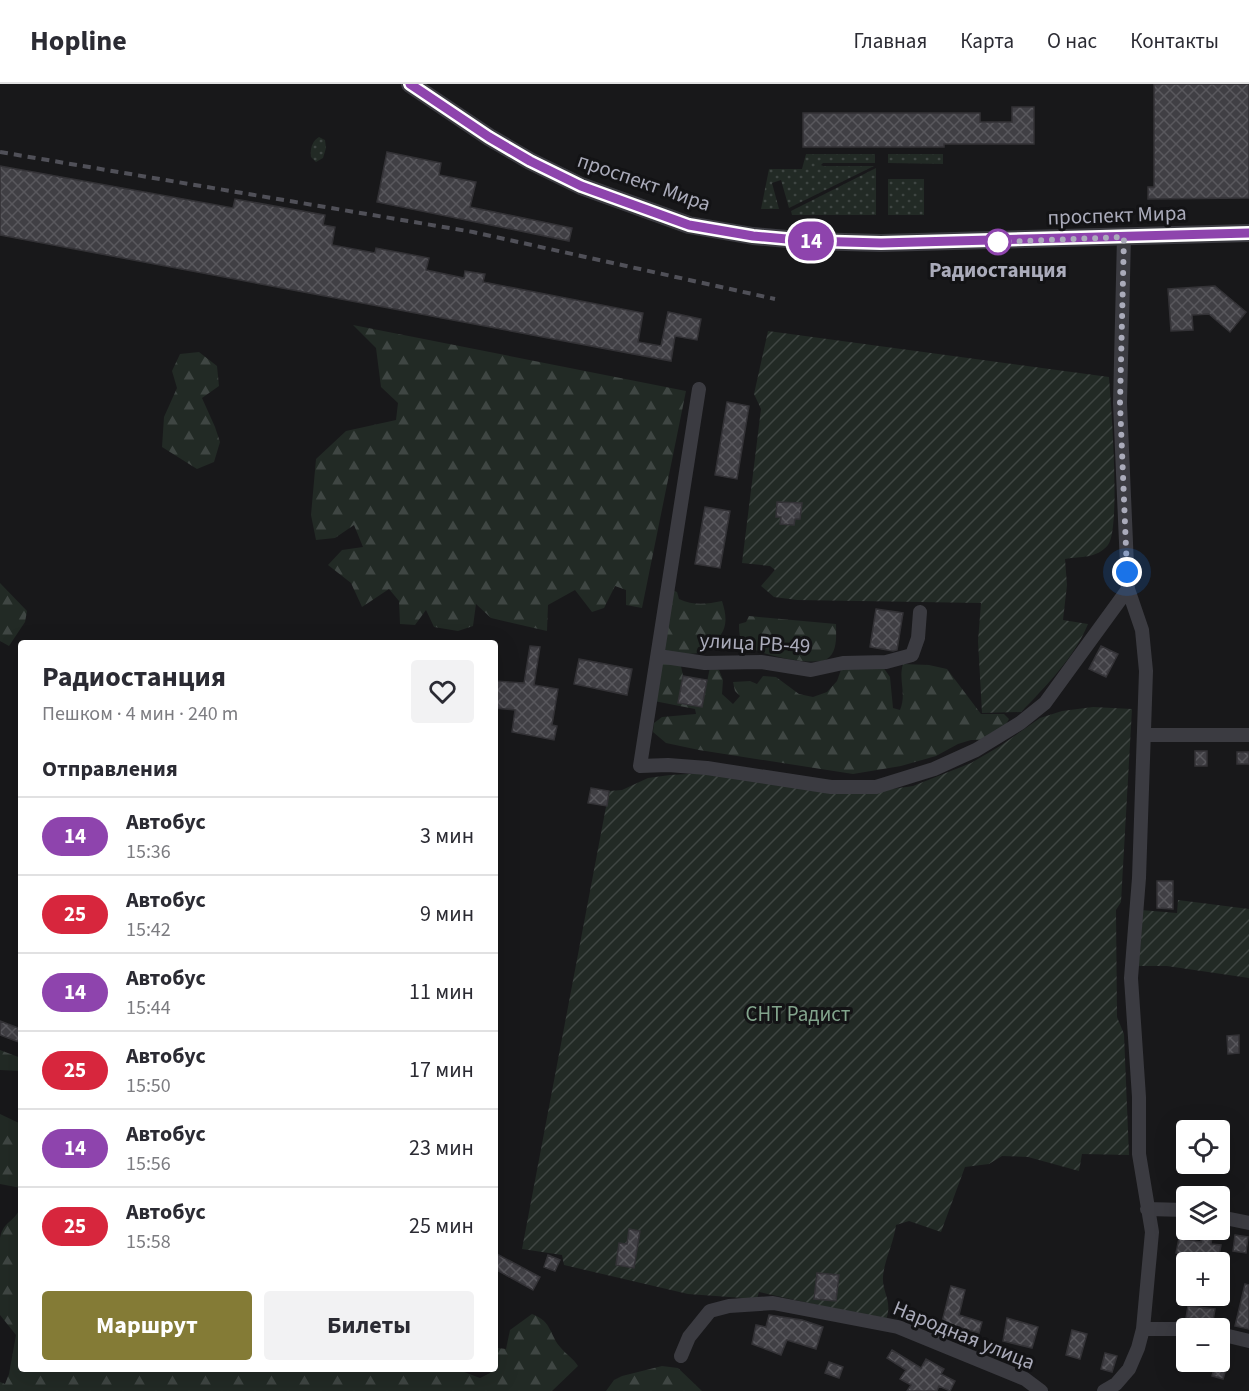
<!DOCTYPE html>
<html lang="ru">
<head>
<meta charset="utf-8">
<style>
	:root { --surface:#fff; --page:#f2f2f3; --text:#2b2b33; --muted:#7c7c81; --line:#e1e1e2; --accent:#847b36 }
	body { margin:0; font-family:"Source Sans 3",sans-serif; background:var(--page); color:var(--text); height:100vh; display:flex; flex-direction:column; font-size:22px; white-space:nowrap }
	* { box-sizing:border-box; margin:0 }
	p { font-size:20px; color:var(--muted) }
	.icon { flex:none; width:33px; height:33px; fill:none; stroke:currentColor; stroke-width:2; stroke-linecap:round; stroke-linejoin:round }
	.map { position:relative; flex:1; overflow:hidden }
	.side { position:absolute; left:18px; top:556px; width:480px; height:732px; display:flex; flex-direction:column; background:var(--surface); border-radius:6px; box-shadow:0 6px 24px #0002 }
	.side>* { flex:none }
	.badge { padding:0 12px; border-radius:20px; font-size:21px; line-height:39px }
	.tools { position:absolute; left:1176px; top:1036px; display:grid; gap:12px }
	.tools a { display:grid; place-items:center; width:54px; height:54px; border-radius:6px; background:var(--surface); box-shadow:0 6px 24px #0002; font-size:30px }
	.you { position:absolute; width:30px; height:30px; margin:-15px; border:4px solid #fff; border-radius:50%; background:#1a73e8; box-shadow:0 0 0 9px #1a73e833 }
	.map>.badge { position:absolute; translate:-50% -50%; box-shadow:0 0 0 3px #fff }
	h2 { padding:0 24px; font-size:22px; line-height:54px }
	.round { display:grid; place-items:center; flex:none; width:63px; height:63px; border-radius:6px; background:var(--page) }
	.overview { display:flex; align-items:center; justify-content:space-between; height:102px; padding:0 24px }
	h1 { font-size:28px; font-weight:700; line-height:45px }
	.action { display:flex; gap:12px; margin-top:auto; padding:12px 24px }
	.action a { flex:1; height:69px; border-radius:6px; background:var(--accent); color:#fff; font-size:24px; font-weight:700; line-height:69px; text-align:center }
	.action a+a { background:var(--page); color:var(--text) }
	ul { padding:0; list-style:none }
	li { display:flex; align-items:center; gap:18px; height:78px; padding:0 24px; border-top:2px solid var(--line) }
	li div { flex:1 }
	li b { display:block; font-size:22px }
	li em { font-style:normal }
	li .badge { min-width:66px; font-weight:700; text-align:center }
	header { display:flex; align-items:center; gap:36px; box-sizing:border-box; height:84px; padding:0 30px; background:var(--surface); border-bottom:2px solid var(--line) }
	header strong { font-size:28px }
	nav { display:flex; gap:33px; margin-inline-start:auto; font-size:21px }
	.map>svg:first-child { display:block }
</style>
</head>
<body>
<header>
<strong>Hopline</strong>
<nav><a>Главная</a><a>Карта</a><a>О нас</a><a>Контакты</a></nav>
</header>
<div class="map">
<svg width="1249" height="1307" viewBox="0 0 1249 1307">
	<defs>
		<pattern id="grass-dots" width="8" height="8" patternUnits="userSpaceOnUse" patternTransform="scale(1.5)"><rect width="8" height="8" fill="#222a25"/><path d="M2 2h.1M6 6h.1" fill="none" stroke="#3f4643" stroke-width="1.8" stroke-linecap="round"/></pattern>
		<pattern id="forest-firs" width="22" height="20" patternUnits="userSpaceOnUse" patternTransform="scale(1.5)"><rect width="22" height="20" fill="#222a25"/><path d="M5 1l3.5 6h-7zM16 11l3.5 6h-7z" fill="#3f4643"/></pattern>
		<pattern id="garden-furrows" width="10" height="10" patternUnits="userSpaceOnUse" patternTransform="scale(1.5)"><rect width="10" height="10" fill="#222a25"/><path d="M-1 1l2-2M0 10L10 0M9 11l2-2" fill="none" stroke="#3f4643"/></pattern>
		<pattern id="building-cross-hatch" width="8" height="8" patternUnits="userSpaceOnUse" patternTransform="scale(1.5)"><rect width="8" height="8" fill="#403f44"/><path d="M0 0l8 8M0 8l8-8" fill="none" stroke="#59585d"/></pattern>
	</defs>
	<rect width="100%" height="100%" fill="#18181a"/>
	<path fill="url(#grass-dots)" d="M 319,53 L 325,56 L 326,64 L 323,74 L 316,78 L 311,73 C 310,65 312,57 319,53 Z
		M 806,70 L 875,70 L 875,79 L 823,79 L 821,81 L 823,82 L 874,82 L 789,124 L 781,96 L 772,99 L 779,125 L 761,125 L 769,85 L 802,85 Z
		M 888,70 L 943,70 L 943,80 L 888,79 Z
		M 876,84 L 876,131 L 792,131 L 791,127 Z
		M 888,95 L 924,95 L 924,131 L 888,131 Z"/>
	<path fill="url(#forest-firs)" d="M 353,241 L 686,307 L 642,524 L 626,521 L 626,506 L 615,502 L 604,524 L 592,528 L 575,506 L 548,521 L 547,547 L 491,534 L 476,520 L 473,542 L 458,547 L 434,543 L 426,526 L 415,541 L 400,540 L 399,517 L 389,505 L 362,523 L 351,499 L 328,481 L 342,466 L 363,463 L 354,441 L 335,454 L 316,456 L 311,431 L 316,375 L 346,347 L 396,336 L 398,319 L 381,303 L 376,264 Z
		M 199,268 L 217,282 L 219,302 L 202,314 L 215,343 L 220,358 L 214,378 L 197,385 L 162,363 L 164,333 L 177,304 L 172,287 L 180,270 Z
		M 0,499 L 27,527 L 25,538 L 9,562 L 0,557 Z
		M 672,506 L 677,508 L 679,515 C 694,522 707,520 722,517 C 727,533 728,544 716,557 C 713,561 707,567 702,568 C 689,572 676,569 663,567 Z
		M 749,532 L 836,540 C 836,551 838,568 827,575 C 815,583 756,570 746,561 C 739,556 739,548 739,540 L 746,538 Z
		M 660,577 L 681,582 L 683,592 L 678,619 L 702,623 L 710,583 L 719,586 L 723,596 L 722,610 L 733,620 L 740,612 L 735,607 L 733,598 L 750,597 L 757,600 L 763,592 L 776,593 L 799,610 L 813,613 L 827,608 L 837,597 L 842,583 L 883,583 L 890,593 L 893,624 L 900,626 C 907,609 898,596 903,580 L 929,581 L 947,585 L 981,630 L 1004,630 L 1009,635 L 1005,642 L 985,656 L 971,656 L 958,660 L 936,672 L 901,682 L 853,690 L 699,666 L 666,659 L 653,648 L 654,639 L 662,633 L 696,630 L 695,625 L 654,617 Z
		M 0,966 L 21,974 L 21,987 L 0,986 Z
		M 0,1030 L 21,1040 L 21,1104 L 0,1100 Z
		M 21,1121 L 21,1286 L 459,1286 L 480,1294 L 490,1289 L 490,1286 L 495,1286 L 495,1266 L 498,1264 L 506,1265 L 510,1246 L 532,1230 C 553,1238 549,1251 561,1264 C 567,1271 573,1274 578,1282 L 552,1307 L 0,1307 L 0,1298 L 5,1300 L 9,1290 L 16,1251 L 0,1231 L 0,1154 C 4,1135 16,1139 21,1121 Z
		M 662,1282 L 678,1284 L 702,1307 L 606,1307 L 614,1296 L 622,1292 Z"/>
	<path fill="url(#garden-furrows)" d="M 768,247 L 1109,293 C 1111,320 1121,444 1108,461 C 1096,475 1082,472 1065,475 L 1067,501 L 1063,536 L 1088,540 C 1074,574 1046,602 1021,628 L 982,629 L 978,557 L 981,519 L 797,516 L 774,513 L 761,502 L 775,486 L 770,482 L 742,479 L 761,325 L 754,310 Z
		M 1093,623 L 1132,625 L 1121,818 L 1116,826 L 1117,933 L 1124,950 L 1129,1071 L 1082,1070 L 1079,1087 L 1028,1073 L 1002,1072 L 989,1080 L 965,1083 L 941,1148 L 909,1137 L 896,1141 C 894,1158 884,1177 883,1193 C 882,1209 893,1217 886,1236 L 759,1208 L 757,1215 L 688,1210 L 564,1181 L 562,1171 L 522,1165 L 609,707 L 622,706 L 648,694 L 670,691 L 706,689 L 878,707 L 913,702 L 971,679 L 1000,662 L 1040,634 L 1062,627 Z
		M 1178,816 L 1249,825 L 1249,894 L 1167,882 L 1138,882 L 1141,826 L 1177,829 Z"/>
	<path fill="url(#building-cross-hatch)" stroke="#333236" stroke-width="1.5" d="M 1154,0 L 1249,0 L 1249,114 L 1148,115 L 1148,103 L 1154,103 Z
		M 1012,23 L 1034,23 L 1034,60 L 944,60 L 944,63 L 803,63 L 803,29 L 980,29 L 980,38 L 1012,38 Z
		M 387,68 L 441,79 L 439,91 L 476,98 L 470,123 L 572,144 L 569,157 L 377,118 Z
		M 0,82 L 233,124 L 235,115 L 325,131 L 323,141 L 335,143 L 332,161 L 375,169 L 376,164 L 429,174 L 426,186 L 464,194 L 465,187 L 485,190 L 483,198 L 643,229 L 638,258 L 661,262 L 668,228 L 701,235 L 697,256 L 675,252 L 671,277 L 0,151 Z
		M 1215,202 L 1246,228 L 1230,248 L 1209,230 L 1192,231 L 1193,246 L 1171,247 L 1168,205 Z
		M 727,318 L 749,322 L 737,395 L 715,391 Z
		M 777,418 L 802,419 L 800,435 L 795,435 L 794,441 L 780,440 L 781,433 L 776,433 Z
		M 705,423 L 730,427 L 720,484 L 695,480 Z
		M 876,525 L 903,529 L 897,566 L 893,567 L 870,563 Z
		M 530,562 L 540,563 L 534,601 L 558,605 L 552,641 L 557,642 L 554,656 L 512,648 L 515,626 L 495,624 L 495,597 L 524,599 Z
		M 1101,562 L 1118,570 L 1106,593 L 1089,585 Z
		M 579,575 L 632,585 L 627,611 L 574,600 Z
		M 683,592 L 707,596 L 702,623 L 678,619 Z
		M 1195,667 L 1207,667 L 1207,682 L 1195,682 Z
		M 1237,668 L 1249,668 L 1249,680 L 1237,680 Z
		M 591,704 L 609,707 L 607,722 L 588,719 Z
		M 1157,797 L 1173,797 L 1173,825 L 1157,824 Z
		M 0,937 L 21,945 L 21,959 L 0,951 Z
		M 1239,951 L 1239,969 L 1228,970 L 1227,952 Z
		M 629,1145 L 640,1147 L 634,1184 L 616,1181 L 619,1159 L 627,1160 Z
		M 1202,1146 L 1213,1146 L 1211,1160 L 1221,1161 L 1218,1178 L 1176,1169 L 1179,1154 L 1201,1158 Z
		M 1235,1151 L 1248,1153 L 1246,1169 L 1233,1167 Z
		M 495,1169 L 540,1193 L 533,1206 L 495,1185 Z
		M 548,1171 L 560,1176 L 555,1187 L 544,1183 Z
		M 817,1189 L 839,1191 L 836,1217 L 814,1215 Z
		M 1245,1200 L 1249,1201 L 1249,1245 L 1235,1242 Z
		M 951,1202 L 965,1206 L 959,1231 L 982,1238 L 979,1249 L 942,1238 Z
		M 1188,1222 L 1215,1225 L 1213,1237 L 1186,1234 Z
		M 769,1231 L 802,1236 L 823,1243 L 816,1265 L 787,1256 L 781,1271 L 752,1260 L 756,1241 L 766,1243 Z
		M 1007,1234 L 1038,1243 L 1032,1264 L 1003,1257 Z
		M 1072,1246 L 1087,1250 L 1080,1275 L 1066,1271 Z
		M 892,1266 L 921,1284 L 926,1275 L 944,1285 L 941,1290 L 955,1297 L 950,1307 L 939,1302 L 937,1307 L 907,1307 L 911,1301 L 900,1295 L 906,1286 L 887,1274 Z
		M 1105,1269 L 1117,1272 L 1112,1288 L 1101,1285 Z
		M 829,1278 L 843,1283 L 839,1294 L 825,1289 Z
		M 1215,1281 L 1226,1285 L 1223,1295 L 1212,1292 Z"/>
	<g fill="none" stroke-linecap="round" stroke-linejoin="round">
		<path stroke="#3b3b41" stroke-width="14" d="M 699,305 L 640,682 L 668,681 L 707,684 L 831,703 L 876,703 L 934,685 L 976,666 L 1020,639 L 1045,619 L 1128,505
			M 658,572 L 705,579 L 761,578 L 811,586 L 843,579 L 886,578 L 912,571 L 918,554 L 920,528
			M 1144,651 L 1249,651
			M 1147,1125 L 1186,1126
			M 1220,1133 L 1249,1139
			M 1143,1245 L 1186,1245
			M 1220,1250 L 1249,1257
			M 681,1272 L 689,1253 L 710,1227 L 729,1222 L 773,1219 L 898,1243 L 1025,1295 L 1041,1307
			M 1104,1307 L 1116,1300 L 1129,1285 L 1138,1264 L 1143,1245 L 1152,1148 L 1139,1070 L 1139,1013 L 1131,894 L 1139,794 L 1146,587 L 1142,546 L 1128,505 L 1120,319 L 1124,153"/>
		<path stroke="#3b3b41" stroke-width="18" d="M 410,0 L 489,53 L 530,77 L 581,102 L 689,141 L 753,152 L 809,157 L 881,159 L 1249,149"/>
		<path stroke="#505058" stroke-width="4" stroke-dasharray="8 6" stroke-linecap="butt" d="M 0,68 L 473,148 L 775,215"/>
	</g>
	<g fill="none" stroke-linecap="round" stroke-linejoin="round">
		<defs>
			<path id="line" d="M 410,0 L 489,53 L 530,77 L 581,102 L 689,141 L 753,152 L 809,157 L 881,159 L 1249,149"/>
		</defs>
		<use href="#line" stroke="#fff" stroke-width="14"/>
		<use href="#line" stroke="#8e44ad" stroke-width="9"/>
		<path stroke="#aaabba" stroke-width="6" stroke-dasharray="0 10.8" d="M 998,158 L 1124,153 L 1120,319 L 1127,488"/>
	</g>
	<circle fill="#fff" stroke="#8e44ad" stroke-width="3" cx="998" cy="158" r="12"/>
	<g text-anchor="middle" stroke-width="6" stroke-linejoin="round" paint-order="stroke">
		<g font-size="21" fill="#aaabba" stroke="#131315">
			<text transform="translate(644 98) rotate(19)" y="7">проспект Мира</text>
			<text transform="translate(1117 131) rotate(-2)" y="7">проспект Мира</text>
			<text transform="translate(755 559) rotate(3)" y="7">улица РВ-49</text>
			<text transform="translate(964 1251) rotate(22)" y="7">Народная улица</text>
		</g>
		<g font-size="21" font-weight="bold" fill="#aaabba" stroke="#131315">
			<text x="998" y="193">Радиостанция</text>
		</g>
		<g font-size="21" fill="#82a48c" stroke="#131315">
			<text x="798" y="937">СНТ Радист</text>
		</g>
	</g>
</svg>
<div class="tools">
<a><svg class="icon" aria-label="locate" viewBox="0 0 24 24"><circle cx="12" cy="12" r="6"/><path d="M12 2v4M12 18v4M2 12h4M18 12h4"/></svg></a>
<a><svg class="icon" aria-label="layers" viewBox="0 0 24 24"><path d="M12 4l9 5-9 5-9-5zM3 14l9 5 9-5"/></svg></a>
<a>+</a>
<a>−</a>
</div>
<div class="you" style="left:1127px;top:488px"></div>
<b class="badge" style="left:811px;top:157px;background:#8e44ad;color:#fff">14</b>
<section class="side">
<div class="overview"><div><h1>Радиостанция</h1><p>Пешком · 4 мин · 240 m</p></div><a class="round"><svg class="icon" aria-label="heart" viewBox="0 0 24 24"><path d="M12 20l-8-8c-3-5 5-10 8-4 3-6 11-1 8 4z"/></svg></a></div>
<h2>Отправления</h2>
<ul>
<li><span class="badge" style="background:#8e44ad;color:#fff">14</span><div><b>Автобус</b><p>15:36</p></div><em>3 мин</em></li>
<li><span class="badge" style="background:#d7263d;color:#fff">25</span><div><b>Автобус</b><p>15:42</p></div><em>9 мин</em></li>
<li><span class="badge" style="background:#8e44ad;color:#fff">14</span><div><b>Автобус</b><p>15:44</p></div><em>11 мин</em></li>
<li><span class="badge" style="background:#d7263d;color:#fff">25</span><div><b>Автобус</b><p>15:50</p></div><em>17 мин</em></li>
<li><span class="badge" style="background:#8e44ad;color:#fff">14</span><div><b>Автобус</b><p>15:56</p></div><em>23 мин</em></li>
<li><span class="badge" style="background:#d7263d;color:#fff">25</span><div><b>Автобус</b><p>15:58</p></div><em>25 мин</em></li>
</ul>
<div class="action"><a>Маршрут</a><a>Билеты</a></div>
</section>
</div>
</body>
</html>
